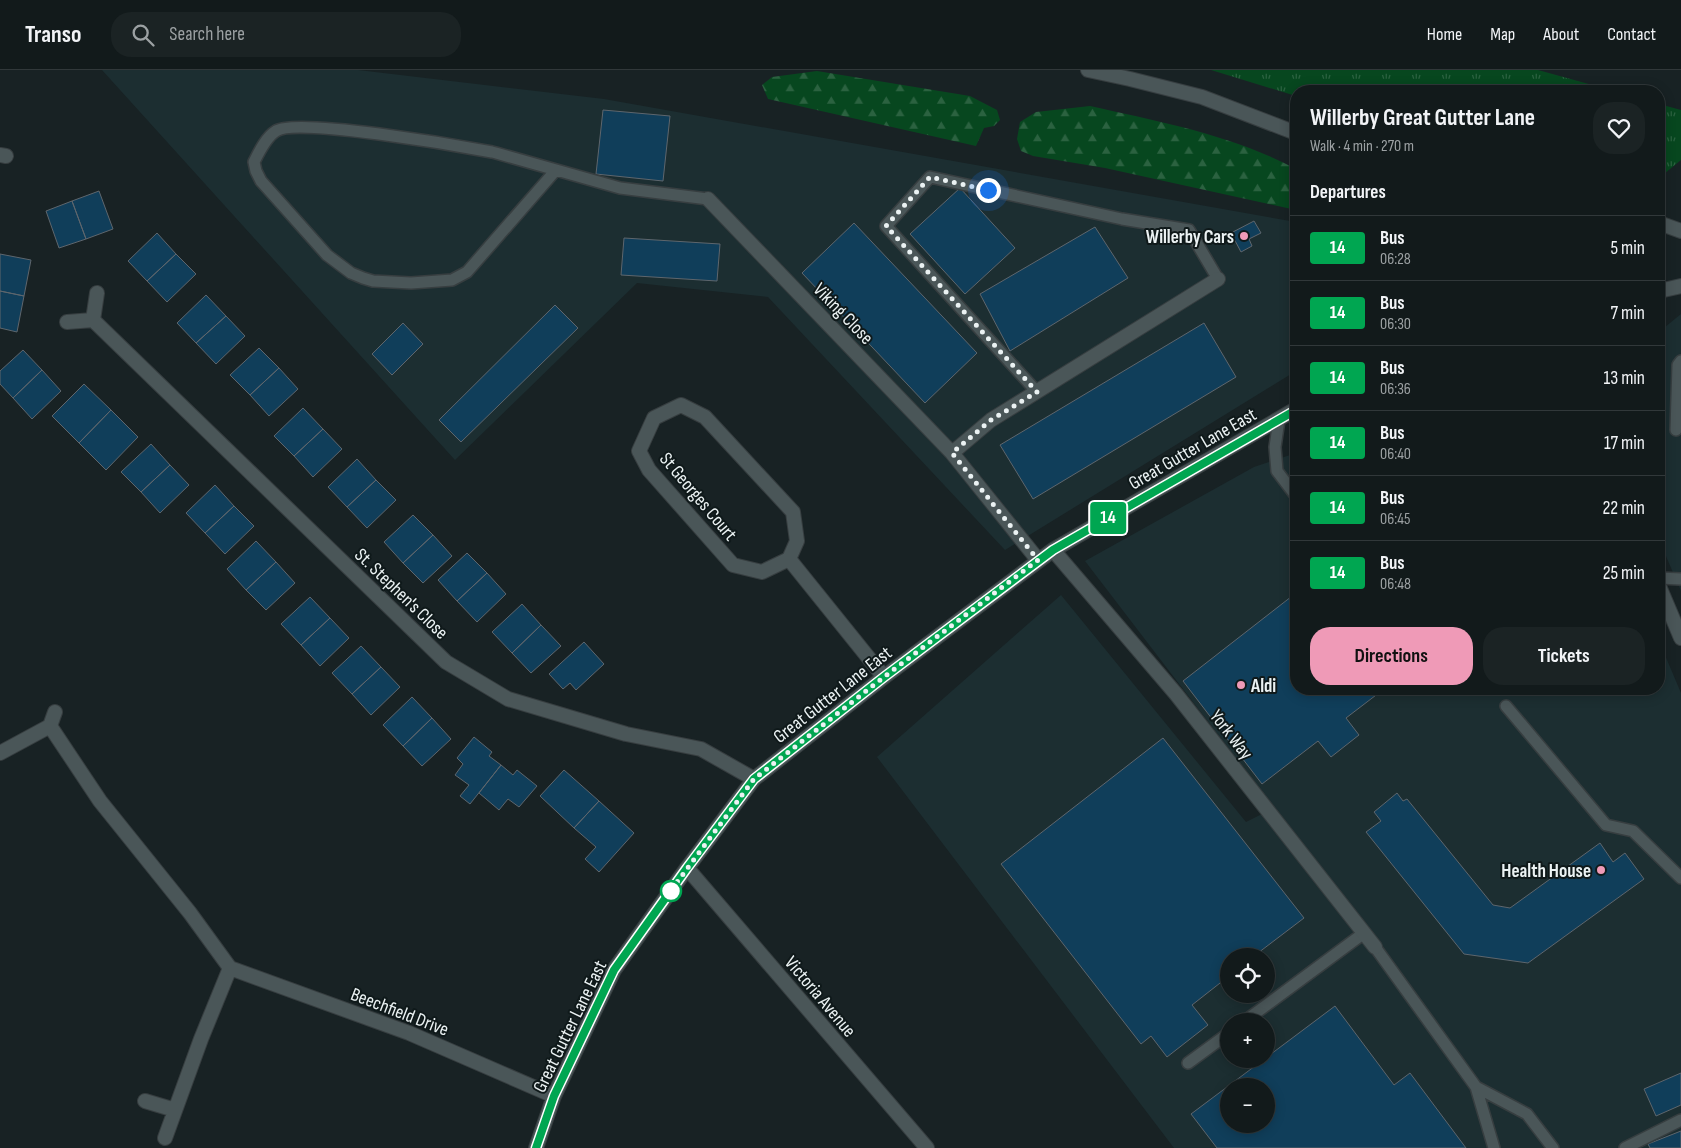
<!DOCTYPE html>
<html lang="en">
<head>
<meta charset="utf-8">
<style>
	:root { --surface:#121a1b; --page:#1b2324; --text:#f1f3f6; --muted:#9ca1a3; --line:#31383a; --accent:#ef9ab7 }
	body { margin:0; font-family:"Sofia Sans Condensed",sans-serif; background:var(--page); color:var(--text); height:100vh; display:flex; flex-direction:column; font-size:19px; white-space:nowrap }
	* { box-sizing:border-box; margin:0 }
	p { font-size:16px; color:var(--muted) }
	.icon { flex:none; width:28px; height:28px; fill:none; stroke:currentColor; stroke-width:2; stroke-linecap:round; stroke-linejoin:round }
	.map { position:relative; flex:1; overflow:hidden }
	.details { position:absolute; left:1290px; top:15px; width:375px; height:610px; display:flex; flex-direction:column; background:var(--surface); border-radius:20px; box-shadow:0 2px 12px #0003,0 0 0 1px var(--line) }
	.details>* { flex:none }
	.badge { padding:0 10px; border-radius:4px; font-size:18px; line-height:32px }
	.tools { position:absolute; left:1220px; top:878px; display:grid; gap:10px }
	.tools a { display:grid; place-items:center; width:55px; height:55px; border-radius:50%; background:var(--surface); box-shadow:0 2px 12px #0003,0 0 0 1px var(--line); font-size:25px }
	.you { position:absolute; width:25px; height:25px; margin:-12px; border:4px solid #fff; border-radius:50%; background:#1a73e8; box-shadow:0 0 0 8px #1a73e833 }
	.map>.badge { position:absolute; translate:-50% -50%; box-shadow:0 0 0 2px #fff }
	h2 { padding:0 20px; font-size:19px; line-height:45px }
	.round { display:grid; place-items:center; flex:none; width:52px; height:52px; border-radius:20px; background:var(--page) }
	.head { display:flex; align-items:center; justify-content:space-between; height:85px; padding:0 20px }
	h1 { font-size:24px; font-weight:700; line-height:38px }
	.primary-button { display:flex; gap:10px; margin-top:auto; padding:10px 20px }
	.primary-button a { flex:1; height:58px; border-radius:20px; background:var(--accent); color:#111; font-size:20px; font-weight:700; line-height:58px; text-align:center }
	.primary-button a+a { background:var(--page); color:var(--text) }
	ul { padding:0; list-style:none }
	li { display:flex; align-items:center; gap:15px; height:65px; padding:0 20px; border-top:1px solid var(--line) }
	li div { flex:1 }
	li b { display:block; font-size:19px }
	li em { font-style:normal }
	li .badge { min-width:55px; font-weight:700; text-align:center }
	header { display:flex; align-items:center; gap:30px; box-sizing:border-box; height:70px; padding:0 25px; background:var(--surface); border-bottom:1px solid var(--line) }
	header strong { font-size:24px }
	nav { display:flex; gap:28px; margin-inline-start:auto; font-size:18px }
	.search { width:350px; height:45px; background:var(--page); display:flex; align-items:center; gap:12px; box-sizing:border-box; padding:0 18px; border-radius:20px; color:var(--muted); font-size:19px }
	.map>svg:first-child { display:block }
</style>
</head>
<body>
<header>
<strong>Transo</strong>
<div class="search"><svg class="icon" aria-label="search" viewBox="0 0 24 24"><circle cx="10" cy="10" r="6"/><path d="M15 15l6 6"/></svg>Search here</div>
<nav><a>Home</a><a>Map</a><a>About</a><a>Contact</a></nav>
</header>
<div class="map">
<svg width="1681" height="1078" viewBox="0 0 1681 1078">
	<defs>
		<pattern id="grass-tufts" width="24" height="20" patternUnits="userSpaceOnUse" patternTransform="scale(1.25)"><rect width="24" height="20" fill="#07471f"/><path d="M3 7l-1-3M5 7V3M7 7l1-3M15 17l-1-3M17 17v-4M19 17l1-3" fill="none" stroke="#2b6240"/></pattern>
		<pattern id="forest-firs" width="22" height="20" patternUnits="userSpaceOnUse" patternTransform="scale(1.25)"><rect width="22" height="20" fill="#07471f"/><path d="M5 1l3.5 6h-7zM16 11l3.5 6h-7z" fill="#2b6240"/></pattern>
	</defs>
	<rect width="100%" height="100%" fill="#182224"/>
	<path fill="#1c2e31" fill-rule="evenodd" d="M 102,0 L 358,0 L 604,29 L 1296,152 L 1296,301 L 1005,480 L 768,227 L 637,213 L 455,390 Z
		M 1681,244 L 1681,521 L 1659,470 L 1659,262 Z
		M 1296,383 L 1296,619 L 1659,619 L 1659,571 L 1681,623 L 1681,1078 L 1174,1078 L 877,687 L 1061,525 L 1246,752 L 1274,738 L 1085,491 L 1254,397 ZM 1229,886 L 1266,886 L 1266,924 L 1229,924 ZM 1229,951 L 1266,951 L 1266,989 L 1229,989 ZM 1229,1016 L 1266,1016 L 1266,1054 L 1229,1054 Z"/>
	<path fill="url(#grass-tufts)" d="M 1211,0 L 1538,0 L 1614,21 L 1296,21 L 1296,26 Z
		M 1659,34 L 1681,40 L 1681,90 L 1659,108 Z"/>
	<path fill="url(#forest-firs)" d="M 817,1 L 970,26 L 997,40 L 1000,50 L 994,56 L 984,58 L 976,76 L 768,29 L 762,15 L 772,7 Z
		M 1090,36 C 1161,52 1232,65 1296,99 L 1296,140 L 1105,98 L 1033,86 L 1021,81 L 1017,69 L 1020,52 L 1036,42 Z"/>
	<path fill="#103e5a" stroke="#5e666d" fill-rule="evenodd" d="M 603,40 L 670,46 L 663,111 L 596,104 Z
		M 960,118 L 1015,178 L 965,224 L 910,164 Z
		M 99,121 L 113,159 L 86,169 L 72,131 Z
		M 72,131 L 86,169 L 59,178 L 46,141 Z
		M 1254,151 L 1261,163 L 1249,169 L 1252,176 L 1241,182 L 1231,163 Z
		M 854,153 L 977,283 L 925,333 L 802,203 Z
		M 1095,157 L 1128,208 L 1010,281 L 980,224 Z
		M 157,163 L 176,184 L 147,211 L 128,191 Z
		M 624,168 L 720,174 L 717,211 L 621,205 Z
		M 0,184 L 31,190 L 24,226 L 0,221 Z
		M 176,184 L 196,204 L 167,232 L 147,211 Z
		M 0,221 L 24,226 L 17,262 L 0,258 Z
		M 206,225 L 226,246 L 196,273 L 177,253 Z
		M 555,235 L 578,258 L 461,372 L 439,350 Z
		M 226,246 L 245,266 L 216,294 L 196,273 Z
		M 403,253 L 423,274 L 392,305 L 372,284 Z
		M 1204,253 L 1236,307 L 1033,429 L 1000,375 Z
		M 259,278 L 279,298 L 250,325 L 230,305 Z
		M 23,280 L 42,300 L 13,328 L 0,314 L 0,301 Z
		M 279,298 L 298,319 L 269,346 L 250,325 Z
		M 42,300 L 61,321 L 32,349 L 13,328 Z
		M 84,314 L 111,340 L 79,373 L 52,346 Z
		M 303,338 L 323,359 L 294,386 L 274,366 Z
		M 111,340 L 138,367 L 106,400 L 79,373 Z
		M 323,359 L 342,379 L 313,407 L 294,386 Z
		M 151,374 L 170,395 L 141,422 L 121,402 Z
		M 357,389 L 376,410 L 347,437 L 328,417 Z
		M 170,395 L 189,415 L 160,443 L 141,422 Z
		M 376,410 L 396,430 L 367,458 L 347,437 Z
		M 215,415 L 234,436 L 205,463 L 186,443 Z
		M 234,436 L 254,456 L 225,484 L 205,463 Z
		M 413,445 L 433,465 L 403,493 L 384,472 Z
		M 433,465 L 452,486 L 423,513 L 403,493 Z
		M 256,471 L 276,492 L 246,520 L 227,499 Z
		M 467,483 L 487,503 L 457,531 L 438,510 Z
		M 276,492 L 295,513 L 266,540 L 246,520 Z
		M 487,503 L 506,524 L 477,552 L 457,531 Z
		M 1296,523 L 1296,619 L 1384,619 L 1346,648 L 1359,665 L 1331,687 L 1318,671 L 1262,714 L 1183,611 Z
		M 310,527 L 330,548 L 301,575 L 281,554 Z
		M 522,534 L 541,555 L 512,583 L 492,562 Z
		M 330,548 L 349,568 L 320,596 L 301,575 Z
		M 541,555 L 561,576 L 531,603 L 512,583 Z
		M 584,572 L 604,594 L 576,620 L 570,613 L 563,619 L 549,604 Z
		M 361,576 L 381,597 L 352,624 L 332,603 Z
		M 381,597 L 400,617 L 371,645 L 352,624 Z
		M 412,627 L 432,648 L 403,676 L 383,655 Z
		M 432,648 L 451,669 L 422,696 L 403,676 Z
		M 474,667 L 492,682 L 489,686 L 501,695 L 470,734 L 460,726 L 469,715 L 455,705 L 463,694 L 457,688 Z
		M 1163,668 L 1304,848 L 1254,886 L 1229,886 L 1229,906 L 1192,935 L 1208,955 L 1167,987 L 1151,966 L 1141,974 L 1001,794 Z
		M 501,695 L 513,705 L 517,700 L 537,716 L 519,737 L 508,729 L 499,740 L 479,723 Z
		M 564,700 L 599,731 L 574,758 L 540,726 Z
		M 1397,723 L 1403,731 L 1407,729 L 1493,835 L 1510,838 L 1600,773 L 1613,792 L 1625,783 L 1644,809 L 1528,893 L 1464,884 L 1366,762 L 1381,751 L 1374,742 Z
		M 599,731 L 634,763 L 599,802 L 585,789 L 596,777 L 574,758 Z
		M 1335,936 L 1394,1015 L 1410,1003 L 1466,1078 L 1217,1078 L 1191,1044 ZM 1229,1016 L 1266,1016 L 1266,1054 L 1229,1054 Z
		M 1681,1003 L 1681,1035 L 1656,1046 L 1644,1019 Z
		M 1681,1061 L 1681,1078 L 1650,1078 L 1648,1074 Z"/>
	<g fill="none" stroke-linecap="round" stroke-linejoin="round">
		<defs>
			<path id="service" d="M 556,100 L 467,202 L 452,210 L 411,213 L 373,211 L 363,208 L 351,203 L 327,185 L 261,111 L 256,101 L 254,92 C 259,82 266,67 276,61 C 295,47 460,76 492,82 L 496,83 L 620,118 L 708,129
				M 1037,322 L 886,156 L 930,107 L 1122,149 L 1189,160 L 1218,209
				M 1279,350 L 1275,377 L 1277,401 L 1296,426
				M 1676,360 L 1678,295 L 1681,291
				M 1659,508 L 1681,509
				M 1506,636 L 1606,755 L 1633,761 L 1681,808
				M 1375,877 L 1476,1017 L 1494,1078
				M 1245,951 L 1364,863
				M 1188,993 L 1229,963
				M 1476,1017 L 1527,1044 L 1553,1078
				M 1625,1078 L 1681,1050"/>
			<path id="minor" d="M 0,85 L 6,86
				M 708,129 L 952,383 L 1038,490
				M 93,250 L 446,592 L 508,629 L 626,664 L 701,679 L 754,709
				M 67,252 L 93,250 L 97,223
				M 952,383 L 991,350 L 1218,209
				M 1053,480 L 1176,624 L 1375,877
				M 789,489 L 797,471 L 793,442 L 705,347 L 681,335 L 654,348 L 639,381 L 649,400 L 733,495 L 762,502 L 789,489 L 884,607
				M 1659,516 L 1681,568
				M 50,656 L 55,642
				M 0,683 L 50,656 L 100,731 L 190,843 L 230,898 L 409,963 L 554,1026
				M 687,798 L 927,1078
				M 145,1031 L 175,1040
				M 165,1068 L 201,969 L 230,898
				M 536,1078 L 554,1026 L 614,900 L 687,798 L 754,709 L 884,607 L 1053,480 L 1296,339"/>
			<path id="secondary" d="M 1088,0 L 1130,9 L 1202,27 L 1296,63
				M 1659,153 L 1681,161
				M 1659,221 L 1681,216"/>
		</defs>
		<use href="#service" stroke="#373e40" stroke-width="14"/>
		<use href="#minor" stroke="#373e40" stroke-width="16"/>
		<use href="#secondary" stroke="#373e40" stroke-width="16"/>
		<use href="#service" stroke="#4a5658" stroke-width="11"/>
		<use href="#minor" stroke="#4a5658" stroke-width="14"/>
		<use href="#secondary" stroke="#4a5658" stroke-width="14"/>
	</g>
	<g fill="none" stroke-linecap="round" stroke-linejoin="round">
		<defs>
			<path id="line" d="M 536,1078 L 554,1026 L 614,900 L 687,798 L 754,709 L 884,607 L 1053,480 L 1296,340"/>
		</defs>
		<use href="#line" stroke="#fff" stroke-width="11"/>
		<use href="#line" stroke="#00a651" stroke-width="8"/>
		<path stroke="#ebf2f3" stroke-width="5" stroke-dasharray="0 9" d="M 671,821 L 666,827 L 754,709 L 884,607 L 1038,490 L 952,383 L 991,350 L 1037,322 L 886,156 L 930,107 L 988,120"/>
	</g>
	<g fill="#ef9ab7" stroke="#0f191a" stroke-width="2">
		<circle cx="1244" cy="166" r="5"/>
		<circle cx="1241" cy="615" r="5"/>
		<circle cx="1601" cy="800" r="5"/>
	</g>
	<circle fill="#fff" stroke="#00a651" stroke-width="2.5" cx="671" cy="821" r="10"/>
	<g text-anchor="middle" stroke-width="4" stroke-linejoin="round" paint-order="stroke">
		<g font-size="19" font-weight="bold" fill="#ebf2f3" stroke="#0f191a" text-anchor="end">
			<text x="1234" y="173">Willerby Cars</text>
			<text x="1251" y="622" text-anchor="start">Aldi</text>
			<text x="1591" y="807">Health House</text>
		</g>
		<g font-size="19" fill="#ebf2f3" stroke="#0f191a">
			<text transform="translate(844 243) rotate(46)" y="7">Viking Close</text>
			<text transform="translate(1192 378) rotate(-30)" y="7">Great Gutter Lane East</text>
			<text transform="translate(699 426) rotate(50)" y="7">St Georges Court</text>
			<text transform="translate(402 523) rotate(44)" y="7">St. Stephen's Close</text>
			<text transform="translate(832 624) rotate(-38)" y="7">Great Gutter Lane East</text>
			<text transform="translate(1232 664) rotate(52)" y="7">York Way</text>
			<text transform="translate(821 926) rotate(50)" y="7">Victoria Avenue</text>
			<text transform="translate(400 941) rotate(21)" y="7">Beechfield Drive</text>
			<text transform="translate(569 956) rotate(-64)" y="7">Great Gutter Lane East</text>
		</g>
	</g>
</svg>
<div class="tools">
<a><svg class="icon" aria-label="locate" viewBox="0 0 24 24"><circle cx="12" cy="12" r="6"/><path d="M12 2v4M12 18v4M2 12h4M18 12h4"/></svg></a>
<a>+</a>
<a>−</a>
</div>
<div class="you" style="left:988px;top:120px"></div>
<b class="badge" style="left:1108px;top:448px;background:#00a651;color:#fff">14</b>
<section class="details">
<div class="head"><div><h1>Willerby Great Gutter Lane</h1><p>Walk · 4 min · 270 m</p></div><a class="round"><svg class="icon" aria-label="heart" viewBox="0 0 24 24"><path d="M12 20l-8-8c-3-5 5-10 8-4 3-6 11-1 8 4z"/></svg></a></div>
<h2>Departures</h2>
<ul>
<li><span class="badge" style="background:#00a651;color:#fff">14</span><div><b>Bus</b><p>06:28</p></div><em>5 min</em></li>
<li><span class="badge" style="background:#00a651;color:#fff">14</span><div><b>Bus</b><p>06:30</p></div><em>7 min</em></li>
<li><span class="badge" style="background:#00a651;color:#fff">14</span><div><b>Bus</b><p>06:36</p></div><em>13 min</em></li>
<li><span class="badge" style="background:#00a651;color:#fff">14</span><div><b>Bus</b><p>06:40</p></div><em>17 min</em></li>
<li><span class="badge" style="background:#00a651;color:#fff">14</span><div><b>Bus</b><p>06:45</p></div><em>22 min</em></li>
<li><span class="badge" style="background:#00a651;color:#fff">14</span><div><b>Bus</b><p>06:48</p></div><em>25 min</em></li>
</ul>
<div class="primary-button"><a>Directions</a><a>Tickets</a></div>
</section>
</div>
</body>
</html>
